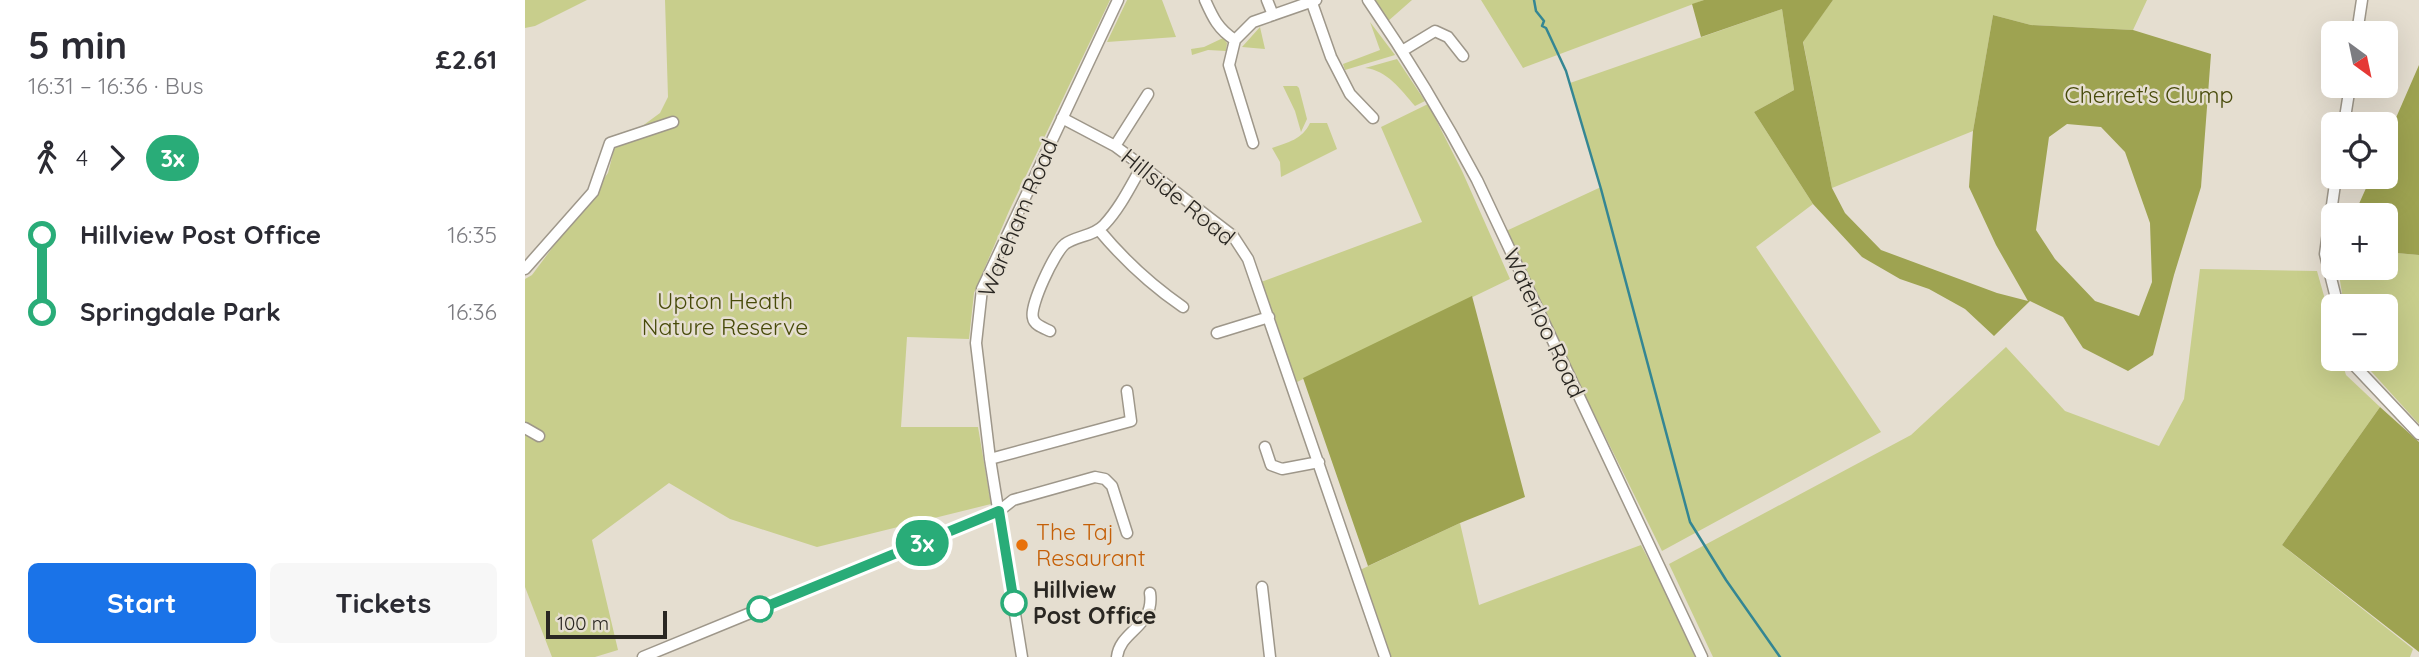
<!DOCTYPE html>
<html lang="en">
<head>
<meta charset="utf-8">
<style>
	:root { --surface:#fff; --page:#f7f7f7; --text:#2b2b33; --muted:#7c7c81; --accent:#1a73e8 }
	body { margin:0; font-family:Quicksand,sans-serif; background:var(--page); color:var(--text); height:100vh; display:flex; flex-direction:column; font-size:26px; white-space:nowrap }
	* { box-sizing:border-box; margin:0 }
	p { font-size:23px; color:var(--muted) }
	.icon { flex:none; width:38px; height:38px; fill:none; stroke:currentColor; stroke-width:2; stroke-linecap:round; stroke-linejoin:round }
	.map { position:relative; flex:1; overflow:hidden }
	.drawer { display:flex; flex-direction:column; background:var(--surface); width:525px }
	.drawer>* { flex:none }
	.badge { padding:0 14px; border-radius:23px; font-size:24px; line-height:46px }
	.needle { width:46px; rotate:147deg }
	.controls { position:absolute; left:1796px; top:21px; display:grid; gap:14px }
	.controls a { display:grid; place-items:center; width:77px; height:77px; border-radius:10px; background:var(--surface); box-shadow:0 7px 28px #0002; font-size:35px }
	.scale { position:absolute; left:21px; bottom:18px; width:121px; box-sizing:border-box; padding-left:7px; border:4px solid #2a2722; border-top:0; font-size:19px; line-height:24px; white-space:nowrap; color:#2a2722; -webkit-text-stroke:5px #e5ded0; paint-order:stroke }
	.map>.badge { position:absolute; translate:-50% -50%; box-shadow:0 0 0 4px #fff }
	.legs { display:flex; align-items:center; gap:10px; height:77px; padding:0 28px; font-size:23px }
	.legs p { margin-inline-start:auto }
	.summary { display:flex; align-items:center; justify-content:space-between; height:119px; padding:0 28px }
	h1 { font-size:38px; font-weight:800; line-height:52px }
	.primary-button { display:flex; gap:14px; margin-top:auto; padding:14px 28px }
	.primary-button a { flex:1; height:80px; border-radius:10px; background:var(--accent); color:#fff; font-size:28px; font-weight:800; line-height:80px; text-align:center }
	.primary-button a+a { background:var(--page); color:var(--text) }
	ul { padding:0 28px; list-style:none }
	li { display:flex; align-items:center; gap:24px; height:77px; font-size:26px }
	li i { display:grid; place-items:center; width:10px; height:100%; margin:0 9px; background:currentColor }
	li i::after { content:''; width:18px; height:18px; margin:-9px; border:5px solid; border-radius:50%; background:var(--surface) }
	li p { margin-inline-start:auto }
	li:first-child i { background:linear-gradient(#0000 50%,currentColor 0) }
	li:last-child i { background:linear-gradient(currentColor 50%,#0000 0) }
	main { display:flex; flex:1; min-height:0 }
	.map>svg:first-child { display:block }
</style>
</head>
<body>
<main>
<section class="drawer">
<div class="summary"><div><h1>5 min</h1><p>16:31 – 16:36 · Bus</p></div><b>£2.61</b></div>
<div class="legs"><svg class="icon" aria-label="walk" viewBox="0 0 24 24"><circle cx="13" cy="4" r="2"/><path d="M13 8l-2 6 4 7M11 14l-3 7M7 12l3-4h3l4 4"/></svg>4<svg class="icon" aria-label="forward" viewBox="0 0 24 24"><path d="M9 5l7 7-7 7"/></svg><b class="badge" style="background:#29ac78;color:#fff">3x</b></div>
<ul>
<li><i style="color:#29ac78"></i><b>Hillview Post Office</b><p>16:35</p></li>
<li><i style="color:#29ac78"></i><b>Springdale Park</b><p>16:36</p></li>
</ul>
<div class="primary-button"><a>Start</a><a>Tickets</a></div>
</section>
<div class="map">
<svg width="1894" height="657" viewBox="0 0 1894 657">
	<rect width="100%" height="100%" fill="#e5ded0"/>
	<path fill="#c8ce8c" d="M 0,0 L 62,0 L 10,26 L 0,28 Z
		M 140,0 L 585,0 L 484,211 L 449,293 L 444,339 L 382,337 L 376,427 L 453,427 L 466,504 L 292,547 L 205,519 L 144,483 L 67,540 L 93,650 L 70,657 L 27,657 L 0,587 L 0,279 L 7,275 L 83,173 L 90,146 L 135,113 L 143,97 Z
		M 602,0 L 637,0 L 651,37 L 582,42 Z
		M 847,0 L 887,0 L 862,22 Z
		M 956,0 L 1179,0 L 998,68 Z
		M 1308,0 L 1622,0 L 1608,30 L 1506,25 L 1468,15 L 1448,131 L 1307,188 L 1278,41 Z
		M 1257,9 L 1269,90 L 1229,112 L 1288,204 L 1231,247 L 1356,432 L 1137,551 L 979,232 L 1076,187 L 1045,83 Z
		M 845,22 L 870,55 L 820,70 L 818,64 L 855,50 Z
		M 735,27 L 740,49 L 717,47 Z
		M 698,38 L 702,43 L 701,51 L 683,50 L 667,55 L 666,49 L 679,47 Z
		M 872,59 L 900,101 L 890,106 C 876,90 862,70 840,68 Z
		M 758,86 L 772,86 L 774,88 L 782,119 L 776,132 L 770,111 Z
		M 903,104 L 937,171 L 985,279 L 770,383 L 736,282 L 897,222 L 856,127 Z
		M 785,123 L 802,123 L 812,149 L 756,177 L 755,162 L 747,148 C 763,142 777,140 785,123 Z
		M 1860,252 L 1894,255 L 1894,424 L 1835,359 L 1860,359 L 1860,306 L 1819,306 L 1813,268 L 1860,268 Z
		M 1675,269 L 1792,271 L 1808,328 L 1808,359 L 1816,359 L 1821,375 L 1855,407 L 1757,545 L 1888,649 L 1885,657 L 1188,657 L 1144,564 L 1386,435 L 1481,347 L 1540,411 L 1634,446 L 1659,399 Z
		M 935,523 L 954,605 L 1116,545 L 1142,594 L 1170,657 L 865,657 L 835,570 Z"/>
	<path fill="#9ea351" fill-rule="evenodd" d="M 1179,0 L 1308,0 L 1278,42 L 1307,188 L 1320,213 L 1356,250 L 1472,293 L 1503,301 L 1471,245 L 1444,187 L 1448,131 L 1468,15 L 1506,25 L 1608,30 L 1686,54 L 1676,187 L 1649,275 L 1628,355 L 1603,371 L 1558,348 L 1538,317 L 1505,301 L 1469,336 L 1440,309 L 1404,289 L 1375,279 L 1337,257 L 1288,204 L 1229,112 L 1269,90 L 1257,9 L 1176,37 L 1167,4 ZM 1542,124 L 1576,127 L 1600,152 L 1625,223 L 1627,282 L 1614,316 L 1570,301 L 1530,259 L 1511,230 L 1524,137 Z
		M 1894,65 L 1894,255 L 1860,252 L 1860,215 L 1829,215 L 1846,177 L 1860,177 L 1860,143 Z
		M 947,296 L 1000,497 L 935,523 L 843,566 L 778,378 Z
		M 1855,407 L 1894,442 L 1894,652 L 1757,545 Z"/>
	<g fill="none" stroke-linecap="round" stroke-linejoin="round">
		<path stroke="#348693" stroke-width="2.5" d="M 1009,0 L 1011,11 L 1019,21 L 1017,26 L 1021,28 L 1041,71 L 1076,189 L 1165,522 L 1201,580 L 1255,657"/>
		<defs>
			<path id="minor" d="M 680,0 C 688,18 693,29 710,40
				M 742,0 L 748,15
				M 843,0 C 883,58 919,118 952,180 L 1177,657
				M 787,3 L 806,57 L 825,94 L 848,118
				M 1832,33 L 1837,0
				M 877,51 L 910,31 L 923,37 L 938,56
				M 537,118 L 590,146 L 617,166 L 708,236 L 723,259 L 860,657
				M 1819,124 L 1825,86
				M 728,143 L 704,65 L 710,40 L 728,22 L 791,0
				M 590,146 L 623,94
				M 1811,177 L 1800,254 L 1813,306
				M 574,230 C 599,260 626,285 658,307
				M 0,269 L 68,192 L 85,143 L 148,122
				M 525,331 C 519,328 509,325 508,318 C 504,306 530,252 540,244 C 551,236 569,236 579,225 C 595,208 605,187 617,166
				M 692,333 L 744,317
				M 1826,359 L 1827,363 L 1894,434
				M 0,428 L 14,436
				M 740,447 L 746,465 L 757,469 L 794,462
				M 465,459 L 606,421 L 602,391
				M 737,587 L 745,657
				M 118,657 L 474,511 L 488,500 L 570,477 L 580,479 L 587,486 L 602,533
				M 497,657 L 465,459 L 451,343 L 457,289 L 593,0
				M 592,657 C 595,630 630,627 625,593"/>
		</defs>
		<use href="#minor" stroke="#9e978a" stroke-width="13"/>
		<use href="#minor" stroke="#fff" stroke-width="10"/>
	</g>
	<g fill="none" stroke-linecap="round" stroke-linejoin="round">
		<defs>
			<path id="line-1" d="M 235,609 L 474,511 L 489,603"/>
		</defs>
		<use href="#line-1" stroke="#fff" stroke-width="16"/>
		<use href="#line-1" stroke="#29ac78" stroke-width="10"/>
	</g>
	<circle fill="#e8710a" stroke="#e5ded0" stroke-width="2.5" cx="497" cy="545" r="7"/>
	<g fill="#fff" stroke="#29ac78" stroke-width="3.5">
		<circle cx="489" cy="603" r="12"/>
		<circle cx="235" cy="609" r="12"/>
	</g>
	<g text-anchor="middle" stroke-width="5" stroke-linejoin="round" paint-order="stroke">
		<g font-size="23" fill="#474a09" stroke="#e5ded0">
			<text x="1624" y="103">Cherret's Clump</text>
			<text x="200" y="309">Upton Heath<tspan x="200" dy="26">Nature Reserve</tspan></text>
		</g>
		<g font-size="23" fill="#2a2722" stroke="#e5ded0">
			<text transform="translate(653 197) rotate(39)" y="8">Hillside Road</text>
			<text transform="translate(493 218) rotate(-67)" y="8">Wareham Road</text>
			<text transform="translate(1019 323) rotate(65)" y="8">Waterloo Road</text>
		</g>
		<g font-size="23" fill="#c56008" stroke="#e5ded0" text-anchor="start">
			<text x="511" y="540">The Taj<tspan x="511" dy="26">Resaurant</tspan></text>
		</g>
		<g font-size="23" font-weight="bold" fill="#2a2722" stroke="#e5ded0" text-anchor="start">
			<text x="508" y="598">Hillview<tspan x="508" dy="26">Post Office</tspan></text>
		</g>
	</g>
</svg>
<div class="controls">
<a><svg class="needle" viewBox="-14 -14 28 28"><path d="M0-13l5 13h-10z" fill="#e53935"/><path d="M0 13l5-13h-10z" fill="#7c7c81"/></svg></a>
<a><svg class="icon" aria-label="locate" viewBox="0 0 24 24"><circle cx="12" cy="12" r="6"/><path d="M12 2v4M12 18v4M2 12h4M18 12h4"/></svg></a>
<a>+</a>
<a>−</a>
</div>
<div class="scale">100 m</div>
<b class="badge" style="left:397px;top:543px;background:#29ac78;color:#fff">3x</b>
</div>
</main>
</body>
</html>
